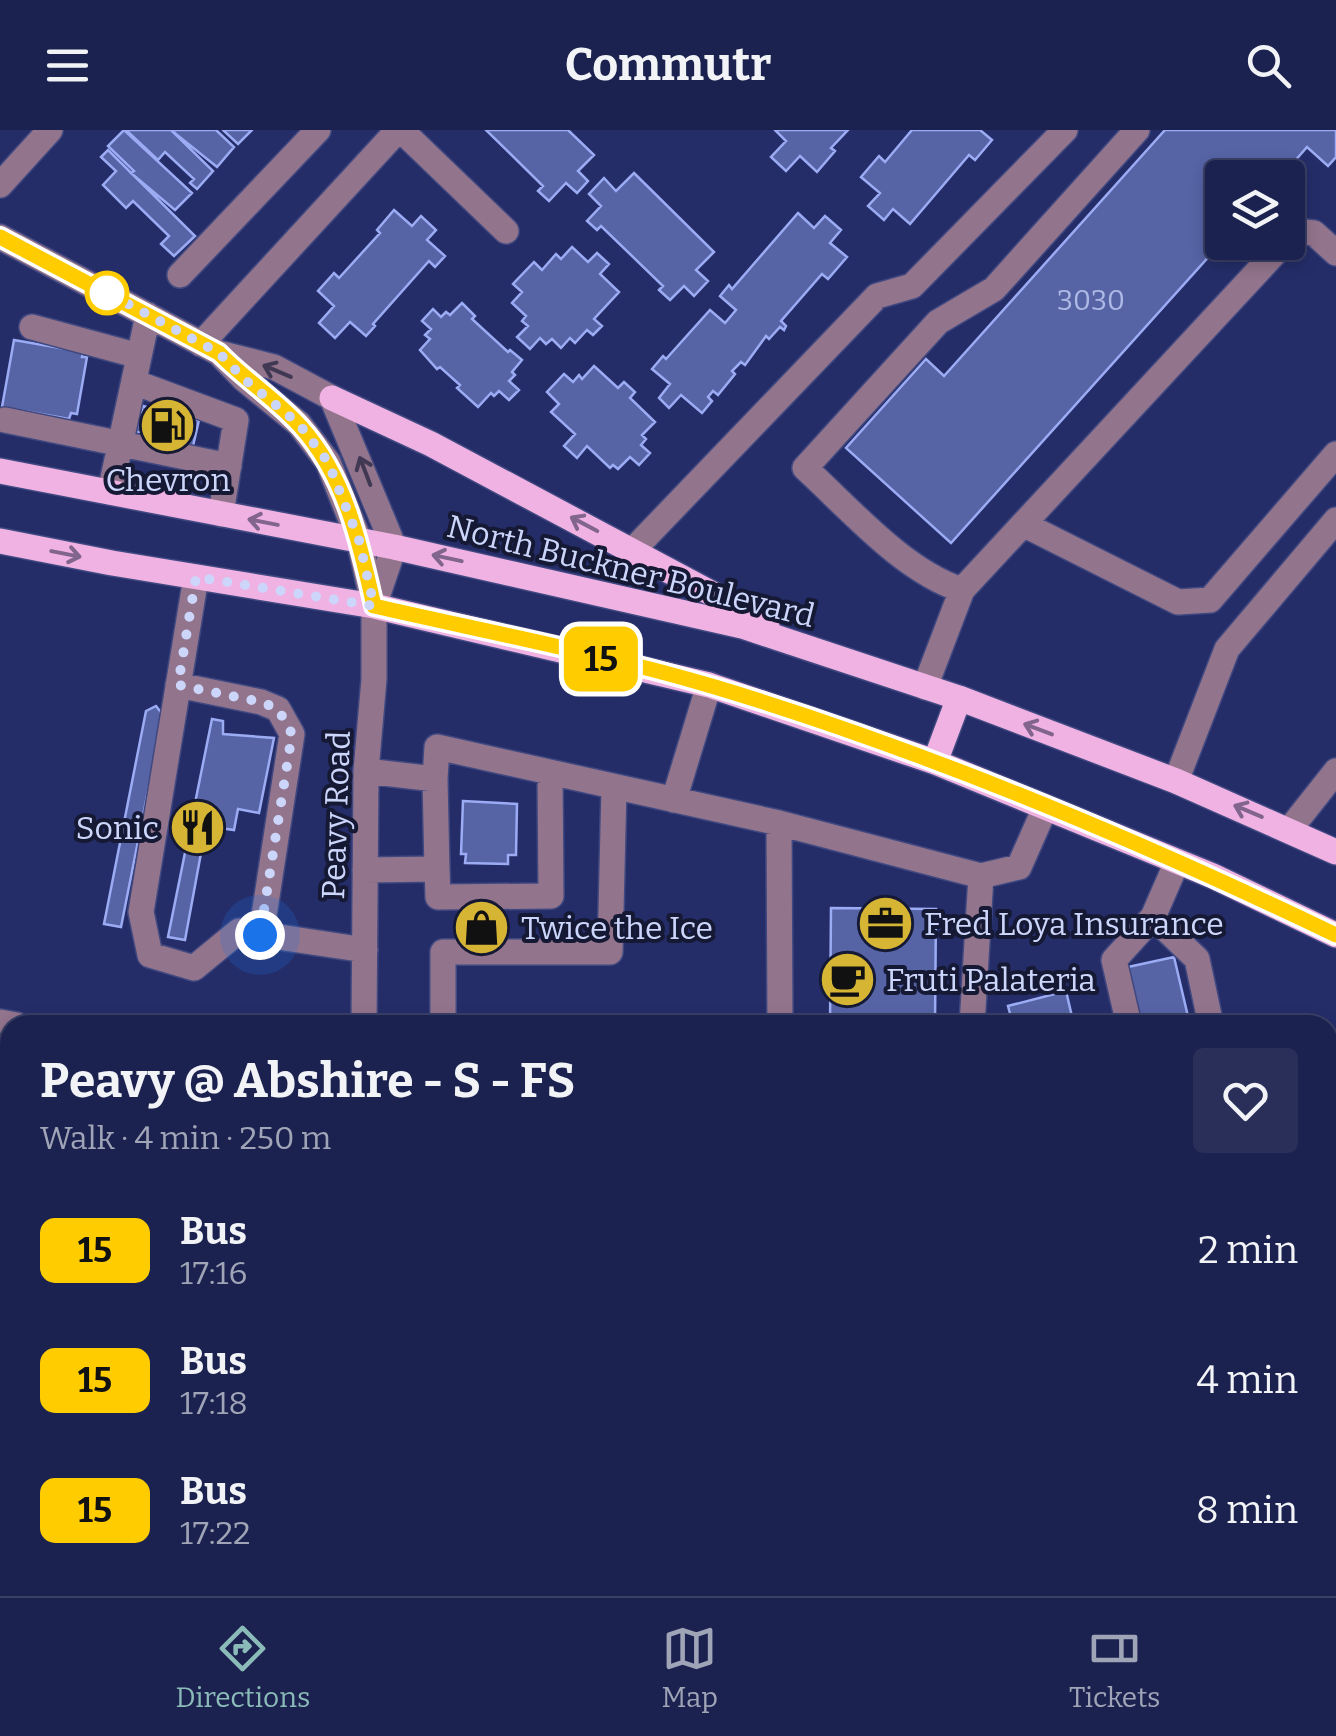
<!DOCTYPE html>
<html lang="en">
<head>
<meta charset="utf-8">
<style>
	:root { --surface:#1c224f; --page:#292f59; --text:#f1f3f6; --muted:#a0a4b7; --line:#3a3f66; --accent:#8bbbb9 }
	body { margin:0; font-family:Bitter,serif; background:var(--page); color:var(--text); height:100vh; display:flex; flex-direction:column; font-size:38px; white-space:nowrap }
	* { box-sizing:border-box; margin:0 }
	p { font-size:32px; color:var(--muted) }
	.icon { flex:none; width:55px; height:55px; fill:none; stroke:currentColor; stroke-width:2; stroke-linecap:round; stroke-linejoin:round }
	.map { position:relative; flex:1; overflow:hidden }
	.drawer { position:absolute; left:0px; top:885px; width:1338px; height:582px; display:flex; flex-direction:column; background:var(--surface); border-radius:30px 30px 0 0; box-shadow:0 5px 15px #0003,0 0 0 2px var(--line) }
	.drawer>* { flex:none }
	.badge { padding:0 20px; border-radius:15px; font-size:35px; line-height:65px }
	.fabs { position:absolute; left:1205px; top:30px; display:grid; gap:20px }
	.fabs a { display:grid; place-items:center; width:100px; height:100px; border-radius:10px; background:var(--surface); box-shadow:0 5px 15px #0003,0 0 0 2px var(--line); font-size:50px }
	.you { position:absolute; width:50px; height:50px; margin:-25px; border:8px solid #fff; border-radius:50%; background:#1a73e8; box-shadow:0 0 0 15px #1a73e833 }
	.map>.badge { position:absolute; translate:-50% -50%; box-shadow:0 0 0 5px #fff }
	.round { display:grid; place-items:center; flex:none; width:105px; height:105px; border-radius:10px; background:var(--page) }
	.overview { display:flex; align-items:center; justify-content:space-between; height:170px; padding:0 40px }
	h1 { font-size:48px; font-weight:700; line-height:75px }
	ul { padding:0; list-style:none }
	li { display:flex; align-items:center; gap:30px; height:130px; padding:0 40px }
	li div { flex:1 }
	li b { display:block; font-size:38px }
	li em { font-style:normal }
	li .badge { min-width:110px; font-weight:700; text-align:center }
	header { display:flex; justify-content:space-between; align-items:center; height:130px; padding:0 40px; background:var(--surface); font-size:45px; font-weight:700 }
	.tab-bar { display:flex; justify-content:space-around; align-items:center; height:140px; border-top:2px solid var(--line); background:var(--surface); font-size:28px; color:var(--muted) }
	.tab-bar a { display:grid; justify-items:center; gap:5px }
	.tab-bar .active { color:var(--accent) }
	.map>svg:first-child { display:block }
</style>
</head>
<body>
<header><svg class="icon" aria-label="menu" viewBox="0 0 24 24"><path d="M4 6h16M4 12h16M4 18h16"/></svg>Commutr<svg class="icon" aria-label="search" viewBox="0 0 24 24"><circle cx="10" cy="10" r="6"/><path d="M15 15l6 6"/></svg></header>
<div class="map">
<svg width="1336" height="1466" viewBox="0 0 1336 1466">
	<rect width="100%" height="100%" fill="#252d69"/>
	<path fill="#5663a5" stroke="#9cacf4" stroke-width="2.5" d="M 124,0 L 192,63 L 175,80 L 131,43 L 134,41 L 108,16 Z
		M 126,0 L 171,0 L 213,41 L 197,59 L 190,53 L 194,49 L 165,22 L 158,30 Z
		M 171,0 L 216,0 L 234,17 L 217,37 Z
		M 223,0 L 252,0 L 238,14 Z
		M 486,0 L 568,0 L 594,25 L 578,41 L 588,51 L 577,63 L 566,53 L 549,71 L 538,61 L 543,56 Z
		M 775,0 L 848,0 L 831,18 L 835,21 L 817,42 L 800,26 L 786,41 L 771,27 L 786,11 Z
		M 912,0 L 980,0 L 992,10 L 975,30 L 969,25 L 910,94 L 893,79 L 884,90 L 868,76 L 880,63 L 861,47 L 879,26 L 885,32 Z
		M 1165,0 L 1336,0 L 1336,27 L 1328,36 L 1307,17 L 1280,48 L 1222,48 L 1222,112 L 951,413 L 846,318 L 926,229 L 944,246 Z
		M 108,20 L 195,106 L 174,126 L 161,114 L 169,106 L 133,71 L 126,78 L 103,55 L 116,41 L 101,27 Z
		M 634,43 L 714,122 L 696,140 L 708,151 L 694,166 L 684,156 L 670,170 L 659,160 L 663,156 L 601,96 L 597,100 L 587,91 L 601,76 L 589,64 L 604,48 L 616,61 Z
		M 394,80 L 412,96 L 421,86 L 436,100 L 427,110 L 445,126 L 435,137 L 429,131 L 373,194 L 375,196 L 366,206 L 350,192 L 335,208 L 319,193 L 334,176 L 318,161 L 334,143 L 339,148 L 380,103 L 377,100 Z
		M 798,83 L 814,98 L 825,86 L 841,100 L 830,113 L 847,127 L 828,149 L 822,144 L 781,191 L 786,196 L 784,200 L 780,197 L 769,209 L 766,206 L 745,235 L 741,232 L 732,241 L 735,244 L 718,265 L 713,261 L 708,267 L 712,271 L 702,283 L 681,265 L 669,278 L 659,268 L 670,254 L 652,239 L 663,226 L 666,229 L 710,180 L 725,193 L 736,180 L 720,166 L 729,155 L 732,159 Z
		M 572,117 L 588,132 L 597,123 L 609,134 L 600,144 L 619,162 L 594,189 L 602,196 L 593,205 L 587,200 L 575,213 L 570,208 L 561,218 L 552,209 L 546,214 L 540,208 L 530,219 L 517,207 L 528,196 L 522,191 L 526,186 L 512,173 L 522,162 L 513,154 L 534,132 L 542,140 L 556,124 L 561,129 Z
		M 462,173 L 475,186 L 472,189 L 508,222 L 510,220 L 522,230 L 512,242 L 515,245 L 509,251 L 519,260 L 509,270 L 499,261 L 494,266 L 491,263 L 478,277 L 457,258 L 460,255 L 440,237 L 437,239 L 420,220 L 430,209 L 425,205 L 431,199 L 422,191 L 433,179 L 441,187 L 446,182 L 450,185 Z
		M 14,210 L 83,222 L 82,227 L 87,227 L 77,284 L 71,283 L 69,289 L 2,277 Z
		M 594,236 L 618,258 L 624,252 L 635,262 L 630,268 L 655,292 L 642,305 L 646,309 L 641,315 L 650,323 L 639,335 L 630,327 L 618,339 L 613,335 L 610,338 L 587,316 L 577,328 L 564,316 L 575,304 L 551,282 L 559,274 L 547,262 L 564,244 L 573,252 L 579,245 L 582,249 Z
		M 143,276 L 199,290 L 193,316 L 136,301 Z
		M 156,576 L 163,585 L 121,797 L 104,794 L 146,581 Z
		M 212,589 L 223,591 L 223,604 L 274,608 L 259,683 L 238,679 L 234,700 L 206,696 L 185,810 L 168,807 Z
		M 463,671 L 517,674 L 516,725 L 508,725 L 508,734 L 465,733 L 466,724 L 461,724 Z
		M 831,778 L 936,779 L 935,895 L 830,895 Z
		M 499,791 L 499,804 L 465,804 L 465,792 Z
		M 1174,827 L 1190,895 L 1141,895 L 1128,837 Z
		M 1066,861 L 1074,895 L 1013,895 L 1008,876 Z
		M 1331,1254 L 1336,1259 L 1336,1304 L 1328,1313 L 1328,1255 Z
		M 1328,1381 L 1336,1388 L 1336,1427 L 1328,1437 Z
		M 1060,1458 L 1102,1458 L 1111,1466 L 1053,1466 Z
		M 1128,1458 L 1165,1458 L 1158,1466 L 1137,1466 Z"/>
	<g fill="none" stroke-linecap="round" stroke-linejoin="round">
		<defs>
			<path id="minor" d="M 401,0 L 506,101
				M 0,55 L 50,0
				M 0,107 L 219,223 L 274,237 L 332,268 L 394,417 L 374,476
				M 1288,110 L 1296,101 L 1314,103 L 1336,123
				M 180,145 L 318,0
				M 32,197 L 139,226
				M 201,214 L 398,0
				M 219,223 L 244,249 L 299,294 L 328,332 L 359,410 L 374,476 L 374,549 L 366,641 L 364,895
				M 134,252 L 236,290 L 221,384
				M 5,290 L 229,336
				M 110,362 L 148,185
				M 1025,395 L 1178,472 L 1210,470 L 1336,324
				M 633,420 L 877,166 L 912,156 L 1065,0
				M 196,447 L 141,782 L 150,825 L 194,838 L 239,801 L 365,820
				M 962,460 C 903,441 850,379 805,338 L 938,192 L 994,159 L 1137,0
				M 178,555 L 261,572 L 278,579 L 292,604 L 261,805
				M 925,557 L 962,460 L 1285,112
				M 366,641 L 435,649 L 437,617 L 779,693 L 780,895
				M 435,649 L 437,739
				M 1176,651 L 1227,519 L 1336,390
				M 674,670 L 709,555
				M 779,693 L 981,746 L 972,895
				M 1290,699 L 1336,641
				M 365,740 L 437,739 L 438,767 L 551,766 L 550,643
				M 981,746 L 1019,737 L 1045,678
				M 1153,787 L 1197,829 L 1211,895
				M 0,892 L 17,895
				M 443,895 L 443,822 L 610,822 L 614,657
				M 1129,895 L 1114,830 L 1153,787 L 1177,732
				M 1328,1183 L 1336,1190
				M 0,1324 L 10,1323
				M 0,1403 L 10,1403
				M 187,1458 L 202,1466
				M 447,1458 L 456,1466
				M 556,1458 L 566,1466
				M 814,1458 L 824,1466
				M 243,1466 L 252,1458
				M 300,1466 L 315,1458
				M 757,1466 L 765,1458
				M 1013,1466 L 1020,1458"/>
			<path id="major" d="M 332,268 L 431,314 L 767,493
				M 0,341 L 394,417 L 742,496 L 959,568 L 1176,651 L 1336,722
				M 0,411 L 112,433 L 374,476 L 709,555 L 935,632 L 1213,746 L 1336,805
				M 935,632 L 959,568
				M 1328,933 L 1336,923
				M 1328,1043 L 1336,1033
				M 854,1466 L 861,1458
				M 953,1466 L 961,1458"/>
		</defs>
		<use href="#minor" stroke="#404880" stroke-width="28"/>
		<use href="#major" stroke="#404880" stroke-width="28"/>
		<use href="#minor" stroke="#92748c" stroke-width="25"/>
		<use href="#major" stroke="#f0b1e3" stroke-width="25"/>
	</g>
	<defs><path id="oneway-shaft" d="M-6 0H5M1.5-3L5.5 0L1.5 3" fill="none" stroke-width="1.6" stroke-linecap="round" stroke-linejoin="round" transform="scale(2.5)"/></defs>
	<g stroke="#413953">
		<use href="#oneway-shaft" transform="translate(277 241) rotate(-157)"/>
		<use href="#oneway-shaft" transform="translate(365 341) rotate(-111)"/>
	</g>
	<g stroke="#82658c">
		<use href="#oneway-shaft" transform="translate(263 392) rotate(-169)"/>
		<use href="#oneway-shaft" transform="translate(584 394) rotate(-152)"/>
		<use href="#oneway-shaft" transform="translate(66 424) rotate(11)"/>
		<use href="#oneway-shaft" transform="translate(447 428) rotate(-168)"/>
		<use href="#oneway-shaft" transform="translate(1038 599) rotate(-159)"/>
		<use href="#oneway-shaft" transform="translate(1248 681) rotate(-157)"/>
	</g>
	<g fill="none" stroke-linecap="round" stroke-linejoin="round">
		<defs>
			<path id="line" d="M 0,107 L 219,223 C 244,249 277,270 301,297 C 345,346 360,413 374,476 C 488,502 604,524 715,557 C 928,621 1136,709 1336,805"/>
		</defs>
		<use href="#line" stroke="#fff" stroke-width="22"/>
		<use href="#line" stroke="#fc0" stroke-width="15"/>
		<path stroke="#ccd6fb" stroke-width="10" stroke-dasharray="0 18" d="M 107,163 L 102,160 L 219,223 L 244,249 L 299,294 L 328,332 L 359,410 L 374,476 L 196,447 L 178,555 L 261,572 L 278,579 L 292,604 L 260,805"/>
	</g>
	<defs>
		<symbol id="fuel-disc" viewBox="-11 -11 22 22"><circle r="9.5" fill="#d6b534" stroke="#151934"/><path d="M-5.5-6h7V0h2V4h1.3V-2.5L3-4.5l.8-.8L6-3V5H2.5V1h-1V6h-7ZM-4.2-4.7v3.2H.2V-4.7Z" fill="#111"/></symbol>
		<symbol id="restaurant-disc" viewBox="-11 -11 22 22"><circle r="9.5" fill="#d6b534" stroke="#151934"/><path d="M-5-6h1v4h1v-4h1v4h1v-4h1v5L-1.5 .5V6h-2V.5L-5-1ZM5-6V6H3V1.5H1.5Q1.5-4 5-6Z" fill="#111"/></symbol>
		<symbol id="office-disc" viewBox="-11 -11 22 22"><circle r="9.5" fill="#d6b534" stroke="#151934"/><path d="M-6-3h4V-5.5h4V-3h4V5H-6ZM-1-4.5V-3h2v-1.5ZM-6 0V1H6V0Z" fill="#111"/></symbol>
		<symbol id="shop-disc" viewBox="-11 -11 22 22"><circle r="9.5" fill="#d6b534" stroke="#151934"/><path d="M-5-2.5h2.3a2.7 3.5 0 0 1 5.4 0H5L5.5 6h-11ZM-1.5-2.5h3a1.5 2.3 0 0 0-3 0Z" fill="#111"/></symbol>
		<symbol id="cafe-disc" viewBox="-11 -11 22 22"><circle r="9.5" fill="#d6b534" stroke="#151934"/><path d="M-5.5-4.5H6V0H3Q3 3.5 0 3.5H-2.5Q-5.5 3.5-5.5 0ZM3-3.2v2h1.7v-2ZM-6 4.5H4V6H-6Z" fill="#111"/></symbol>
	</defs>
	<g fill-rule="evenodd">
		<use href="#fuel-disc" x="136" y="264" width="63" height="63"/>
		<use href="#restaurant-disc" x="166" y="666" width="63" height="63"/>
		<use href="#office-disc" x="854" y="762" width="63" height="63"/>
		<use href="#shop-disc" x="450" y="766" width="63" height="63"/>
		<use href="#cafe-disc" x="816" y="818" width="63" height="63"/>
	</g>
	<circle fill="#fff" stroke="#fc0" stroke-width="5" cx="107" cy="163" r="20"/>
	<g text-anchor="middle" stroke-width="8" stroke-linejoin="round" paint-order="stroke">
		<g font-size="28" fill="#aeb9e6">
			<text x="1091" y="180">3030</text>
		</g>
		<g font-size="32" fill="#ccd6fb" stroke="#151934" text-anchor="start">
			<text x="168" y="361" text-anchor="middle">Chevron</text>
			<text x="159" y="709" text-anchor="end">Sonic</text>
			<text x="924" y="805">Fred Loya Insurance</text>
			<text x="521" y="809">Twice the Ice</text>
			<text x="886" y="861">Fruti Palateria</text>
		</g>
		<g font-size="32" fill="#ccd6fb" stroke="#151934">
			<text transform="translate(631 441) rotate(14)" y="11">North Buckner Boulevard</text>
			<text transform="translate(336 685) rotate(-88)" y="11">Peavy Road</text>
		</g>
	</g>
</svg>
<div class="fabs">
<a><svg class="icon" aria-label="layers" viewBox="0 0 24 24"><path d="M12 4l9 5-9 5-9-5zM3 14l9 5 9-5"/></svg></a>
</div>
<div class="you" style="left:260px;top:805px"></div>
<b class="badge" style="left:601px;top:529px;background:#fc0;color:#111">15</b>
<section class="drawer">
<div class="overview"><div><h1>Peavy @ Abshire - S - FS</h1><p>Walk · 4 min · 250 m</p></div><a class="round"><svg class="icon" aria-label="heart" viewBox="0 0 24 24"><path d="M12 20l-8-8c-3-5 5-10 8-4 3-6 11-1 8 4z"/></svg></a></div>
<ul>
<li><span class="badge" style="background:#fc0;color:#111">15</span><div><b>Bus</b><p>17:16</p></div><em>2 min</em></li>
<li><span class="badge" style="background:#fc0;color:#111">15</span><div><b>Bus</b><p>17:18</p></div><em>4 min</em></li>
<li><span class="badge" style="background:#fc0;color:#111">15</span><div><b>Bus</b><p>17:22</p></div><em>8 min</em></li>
</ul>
</section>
</div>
<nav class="tab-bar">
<a class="active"><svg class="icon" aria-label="directions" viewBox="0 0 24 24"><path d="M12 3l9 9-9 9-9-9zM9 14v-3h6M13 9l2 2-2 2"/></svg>Directions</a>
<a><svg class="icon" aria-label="map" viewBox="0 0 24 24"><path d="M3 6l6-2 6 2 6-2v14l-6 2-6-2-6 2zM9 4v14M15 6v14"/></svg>Map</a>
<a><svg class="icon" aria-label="tickets" viewBox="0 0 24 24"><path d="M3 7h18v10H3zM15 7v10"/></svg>Tickets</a>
</nav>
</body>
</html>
